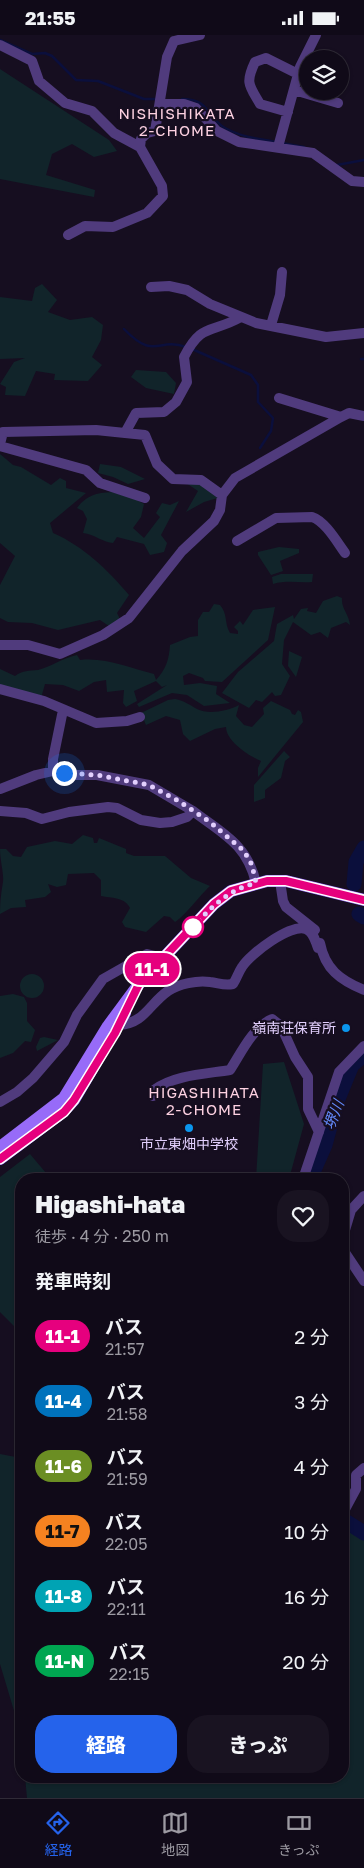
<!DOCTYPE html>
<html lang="ja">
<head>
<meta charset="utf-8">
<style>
	:root { --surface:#100a18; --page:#191321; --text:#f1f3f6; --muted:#9c9aa2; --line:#302b37; --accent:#2563eb }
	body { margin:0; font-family:"Golos Text","Noto Sans JP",sans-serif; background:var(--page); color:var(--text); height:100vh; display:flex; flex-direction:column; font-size:19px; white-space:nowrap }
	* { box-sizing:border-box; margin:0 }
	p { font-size:16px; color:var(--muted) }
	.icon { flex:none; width:28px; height:28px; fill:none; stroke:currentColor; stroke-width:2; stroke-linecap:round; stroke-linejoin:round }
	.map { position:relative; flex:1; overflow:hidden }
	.details { position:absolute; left:15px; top:1138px; width:334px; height:610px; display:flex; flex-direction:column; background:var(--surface); border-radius:20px; box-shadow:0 1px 4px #0004,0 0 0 1px var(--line) }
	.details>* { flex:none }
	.badge { padding:0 10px; border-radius:16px; font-size:18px; line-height:32px }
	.tools { position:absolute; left:299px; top:15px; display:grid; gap:10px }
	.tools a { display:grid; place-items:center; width:50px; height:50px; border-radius:50%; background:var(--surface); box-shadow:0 1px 4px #0004,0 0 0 1px var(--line); font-size:25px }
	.you { position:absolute; width:25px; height:25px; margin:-12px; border:4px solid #fff; border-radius:50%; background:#1a73e8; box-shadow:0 0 0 8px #1a73e833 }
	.map>.badge { position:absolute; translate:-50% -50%; box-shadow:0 0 0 2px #fff }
	h2 { padding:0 20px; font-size:19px; line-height:45px }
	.round { display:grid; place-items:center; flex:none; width:52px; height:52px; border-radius:20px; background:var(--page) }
	.summary { display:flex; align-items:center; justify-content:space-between; height:85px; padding:0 20px }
	h1 { font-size:24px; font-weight:800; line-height:38px }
	.primary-button { display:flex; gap:10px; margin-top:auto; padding:10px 20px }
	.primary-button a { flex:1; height:58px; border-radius:20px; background:var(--accent); color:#fff; font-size:20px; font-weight:800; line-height:58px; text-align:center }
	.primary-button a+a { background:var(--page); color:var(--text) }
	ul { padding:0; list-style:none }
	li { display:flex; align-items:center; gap:15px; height:65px; padding:0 20px }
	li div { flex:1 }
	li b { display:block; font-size:19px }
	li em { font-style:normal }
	li .badge { min-width:55px; font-weight:700; text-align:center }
	.status { display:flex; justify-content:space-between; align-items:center; height:35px; padding:0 25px; background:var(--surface); direction:ltr }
	.status svg { height:14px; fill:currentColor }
	.tab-bar { display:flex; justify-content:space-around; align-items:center; height:70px; border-top:1px solid var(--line); background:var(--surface); font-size:14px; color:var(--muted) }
	.tab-bar a { display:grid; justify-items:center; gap:2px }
	.tab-bar .current { color:var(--accent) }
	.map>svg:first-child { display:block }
</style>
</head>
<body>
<div class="status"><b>21:55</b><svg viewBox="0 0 49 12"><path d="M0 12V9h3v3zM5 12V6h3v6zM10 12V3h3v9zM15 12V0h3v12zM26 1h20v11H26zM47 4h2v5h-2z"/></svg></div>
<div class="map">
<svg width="364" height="1763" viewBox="0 0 364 1763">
	<rect width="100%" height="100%" fill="#160e20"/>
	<path fill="#11242a" d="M 0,34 L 109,105 L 117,116 L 94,122 L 72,109 L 52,119 L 46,140 L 95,155 L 94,162 L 0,144 Z
		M 42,249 L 57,265 L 48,277 L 70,285 L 92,282 L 103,290 L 101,305 L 92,322 L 102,330 L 88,346 L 54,345 L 55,339 L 36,336 L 25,361 L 5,360 L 6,352 L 0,349 L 14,327 L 25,323 L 0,324 L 0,262 L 32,266 L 35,253 Z
		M 136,335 L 166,337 L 176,348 L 174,359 L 146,353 L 131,342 Z
		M 0,419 L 13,430 L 21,432 L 51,450 L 60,443 L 66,446 L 66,453 L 86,458 L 50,488 L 53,498 C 83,511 108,535 129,560 L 117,578 L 120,584 L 109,591 L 100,585 L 58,595 L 32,588 L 8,587 L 0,583 L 0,550 L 15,521 L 0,508 Z
		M 100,429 L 121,432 L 145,444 L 128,449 L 113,442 L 98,438 Z
		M 196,447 L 221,462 L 204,467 L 186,477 L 198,456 L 186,448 Z
		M 112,457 L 133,463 L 144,469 L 141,482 L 133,493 L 144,503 L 160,482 L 156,478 L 162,468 L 170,470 L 179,466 L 161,500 L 167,508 L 164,517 L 150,520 L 144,509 L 117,502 L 113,508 C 104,508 94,499 83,498 L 87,484 L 83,476 L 77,473 C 87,460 96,458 112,457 Z
		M 279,512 L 299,514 L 299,518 L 280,526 L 283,536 L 271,540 L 258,520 L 258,517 Z
		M 281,539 L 313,539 L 312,547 C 298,548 287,545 273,549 L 272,542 Z
		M 337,561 L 342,563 C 341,574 349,579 350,590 L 346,587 L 331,593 L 328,603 L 320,597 L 311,600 L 293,587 L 284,605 L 282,629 L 290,641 L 281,660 L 275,661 L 272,657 L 262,667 L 256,665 L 249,673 L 222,658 L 238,637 L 274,606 L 277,589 L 293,580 L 294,584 L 301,574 L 308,573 L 307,576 L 316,578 L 323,566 Z
		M 214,569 L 220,570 C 228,579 224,588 230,598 L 238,599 L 238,596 L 234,592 L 240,586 L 243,590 L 253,575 L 275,572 L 268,605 L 222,647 L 205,646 L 203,643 L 189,638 L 183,641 L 184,650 L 200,648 L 217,651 L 216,659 L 230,668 L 204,671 L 187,660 L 172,658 L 139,672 L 137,669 L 167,650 L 162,652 L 156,646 L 134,656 L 137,666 L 126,672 L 123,668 L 124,655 L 107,657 L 106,645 L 94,647 L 79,656 L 63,650 L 45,649 L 41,663 L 0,650 L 0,634 L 15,641 C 23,635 29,636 38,635 C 51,632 62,623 77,620 L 80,625 C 106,622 129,633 154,639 L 156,645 C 166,634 169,625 170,610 L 190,602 L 198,601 L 198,585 L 203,577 L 209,577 Z
		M 289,616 L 302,622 L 296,642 L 288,631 Z
		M 175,664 C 185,666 188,669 197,674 C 208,680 228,676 239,670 L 236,681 L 244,690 L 252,692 L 264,679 L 263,673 L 271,666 L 290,675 L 292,679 L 295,680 L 298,675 L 301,677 L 303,687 L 258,742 L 258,733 L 261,726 C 249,721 226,706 226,692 L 215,694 L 190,706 L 183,699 L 180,685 L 166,681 L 146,690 L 141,678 L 168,665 Z
		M 284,716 L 290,722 L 285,726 L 281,743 L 265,755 L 265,763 L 254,767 L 254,750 Z
		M 83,800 L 93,803 L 94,808 L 97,808 L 99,803 L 126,814 L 126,818 L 134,821 L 165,821 L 191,843 L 210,851 C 200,860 185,881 175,887 L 170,882 L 164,881 L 146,897 L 125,892 L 122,887 L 130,873 C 125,862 111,863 101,861 L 101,845 L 94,838 L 68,839 L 66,850 L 57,852 L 48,849 L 51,857 L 45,862 L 25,865 L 26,872 L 11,873 L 0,879 C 0,866 1,859 3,847 C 4,839 0,825 0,814 L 6,814 L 13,821 L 21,822 L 27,812 L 55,806 L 72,809 Z
		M20 951a12 12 0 1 1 24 0a12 12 0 1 1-24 0Z
		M 13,959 L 24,962 L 27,968 L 27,986 L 35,995 L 31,1007 L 25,1006 L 13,1018 L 0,1023 L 0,961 Z
		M 44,1002 L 58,1005 L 37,1016 L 36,1012 L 40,1003 Z
		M 284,1027 L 304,1089 L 289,1144 L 256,1144 L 263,1029 Z
		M 30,1119 L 51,1144 L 21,1144 L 21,1298 L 0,1277 L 0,1142 Z
		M 0,1419 L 21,1423 L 21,1699 L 0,1629 Z
		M 343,1488 L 364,1490 L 364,1763 L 27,1763 L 25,1741 L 342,1741 Z"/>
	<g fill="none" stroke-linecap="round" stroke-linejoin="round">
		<path stroke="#0b0f3c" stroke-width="2.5" d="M 0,5 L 32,19 L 45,18 L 52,21 L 76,45 L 98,46 L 144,64 L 156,64
			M 182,64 C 210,64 206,82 225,93 C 241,102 258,104 277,107
			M 282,108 L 304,112
			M 337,130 L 364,125
			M 124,294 C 155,326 157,302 186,312
			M 192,314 L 251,340 L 258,350 L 258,367 L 273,383 L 271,396 L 260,413
			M 361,324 L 364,324"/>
		<path stroke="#0b0f3c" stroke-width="15" d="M 354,849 L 356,827 L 364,813
			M 359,879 L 364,882
			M 310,1144 L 325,1110 L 336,1069 L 352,1030 L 364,1020
			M 342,1484 L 364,1498"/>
		<path stroke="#503b7d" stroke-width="10" d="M 174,6 L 200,0
			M 0,10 L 32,26 L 39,46 L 65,68 L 92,76 L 114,98 L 140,112
			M 294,55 L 338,68
			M 160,69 L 184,69 L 196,73 L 217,96 L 239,107 L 313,118 L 352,146 L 364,147
			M 288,77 L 260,69 C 249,50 245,48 255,27 L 266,23 L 298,39
			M 278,112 L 300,32 L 316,0
			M 68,200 L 85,191 L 113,192 L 147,178 L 163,161 L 162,151 L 140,112 L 141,104 L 147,98 L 155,96 L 167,22 L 174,6
			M 151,252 L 169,251 L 187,255 L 210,269 L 256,288 L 326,302 L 364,298
			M 271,290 L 280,260 L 282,237
			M 279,363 L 341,382
			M 0,409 L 3,397 L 96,395 L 125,398
			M 0,411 L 86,435 L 100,448 L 145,463
			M 222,460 L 201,445 L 173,444 L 157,429 L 145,400 L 125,398 L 136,378 L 164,377 L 176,367 L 187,347 L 184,322 C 202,287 211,299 241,282
			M 237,506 L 276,483 L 312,482 C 325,486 337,507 345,518
			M 0,610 L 28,610 L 60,619 L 103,600 L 129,583 L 182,516 L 214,486 L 220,475 L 222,460 L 235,443 L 341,382 L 349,378 L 364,381
			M 0,654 L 44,666 L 96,688 L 127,686 L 140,682
			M 53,736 L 53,724 L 63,675
			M 0,754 L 36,740 L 53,736 L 74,740 L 97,740 L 149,750 L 193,776
			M 0,776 L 26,778 L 42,784 L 69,777 L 108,772 L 117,773 L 141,785 L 160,788 L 172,787 L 187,782 L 193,776 C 223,799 247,809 256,848
			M 280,846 L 283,866 L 286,872 L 315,895
			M 320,908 C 325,934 340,945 364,955
			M 119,990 C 145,988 149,969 168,956 C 179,949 197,945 210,947 C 219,948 224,951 233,949 C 237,943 238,938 242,932 C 250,919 291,888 306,894 C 314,897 315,906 318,913 L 321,913
			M 153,1061 L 154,1055 C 174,1040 205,1039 230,1035 C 241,1018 253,992 272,984 L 281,991 L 295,1022 L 308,1042 L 308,1074 L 319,1097
			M 0,1067 L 17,1057 L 33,1043 L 64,1007 L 77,980 L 103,944 L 147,919 L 163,923
			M 303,1144 L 339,1037 L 364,1011
			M 342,1205 L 351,1175 L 364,1161
			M 342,1213 L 364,1246
			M 342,1480 L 356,1454 L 356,1440 L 364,1433"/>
		<path stroke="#976bf8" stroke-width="12" d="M 0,1112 L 64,1063 L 108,991 L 139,949 L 214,869 L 231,856 L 267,846 L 286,846 L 364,865
			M 0,1124 L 63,1077 L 74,1065 L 125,978"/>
	</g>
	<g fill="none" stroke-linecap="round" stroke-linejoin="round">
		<defs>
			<path id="line" d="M 0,1124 L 64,1077 L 74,1065 L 115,998 L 139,949 L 214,869 L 231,856 L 267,846 L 286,846 L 364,865"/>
		</defs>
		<use href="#line" stroke="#fff" stroke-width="11"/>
		<use href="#line" stroke="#e6007e" stroke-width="8"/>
		<path stroke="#e2cffd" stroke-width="5" stroke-dasharray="0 9" d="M 64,738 L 97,740 L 149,750 L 177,765 L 210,787 L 244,816 L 252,830 L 256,848 C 226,855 209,875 189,896 L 193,892"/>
	</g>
	<circle fill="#fff" stroke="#e6007e" stroke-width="2.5" cx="193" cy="892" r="10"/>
	<g fill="#0b96ed" stroke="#160e20" stroke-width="2">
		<circle cx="346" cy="993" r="5"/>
		<circle cx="189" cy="1093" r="5"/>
	</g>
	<g text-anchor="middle" stroke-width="4.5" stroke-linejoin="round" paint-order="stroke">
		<g font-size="14" fill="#e2cffd" stroke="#160e20" text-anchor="end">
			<text x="336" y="998">嶺南荘保育所</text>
			<text x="189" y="1114" text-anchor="middle">市立東畑中学校</text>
		</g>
		<g font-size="15" letter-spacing="1" fill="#fdd1e1" stroke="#160e20">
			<text x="177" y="84">NISHISHIKATA<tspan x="177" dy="17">2-CHOME</tspan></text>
			<text x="204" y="1063">HIGASHIHATA<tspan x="204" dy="17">2-CHOME</tspan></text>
		</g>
		<g font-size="15" font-style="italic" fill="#6288f8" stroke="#160e20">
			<text transform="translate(334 1080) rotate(-69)" y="5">堺川</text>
		</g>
	</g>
</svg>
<div class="tools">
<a><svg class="icon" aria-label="layers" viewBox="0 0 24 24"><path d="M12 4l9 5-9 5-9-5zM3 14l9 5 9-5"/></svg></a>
</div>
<div class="you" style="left:64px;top:738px"></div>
<b class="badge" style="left:152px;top:934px;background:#e6007e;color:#fff">11-1</b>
<section class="details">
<div class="summary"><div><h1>Higashi-hata</h1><p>徒歩 · 4 分 · 250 m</p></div><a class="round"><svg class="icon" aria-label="heart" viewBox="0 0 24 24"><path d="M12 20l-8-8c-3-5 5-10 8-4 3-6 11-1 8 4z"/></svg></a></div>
<h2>発車時刻</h2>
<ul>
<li><span class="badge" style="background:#e6007e;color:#fff">11-1</span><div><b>バス</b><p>21:57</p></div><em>2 分</em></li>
<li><span class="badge" style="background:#0072bc;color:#fff">11-4</span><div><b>バス</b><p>21:58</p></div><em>3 分</em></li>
<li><span class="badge" style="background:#6b8e23;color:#fff">11-6</span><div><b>バス</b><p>21:59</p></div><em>4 分</em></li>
<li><span class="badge" style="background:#f58220;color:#111">11-7</span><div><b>バス</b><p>22:05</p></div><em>10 分</em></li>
<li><span class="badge" style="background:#00a3b4;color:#fff">11-8</span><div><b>バス</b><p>22:11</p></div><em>16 分</em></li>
<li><span class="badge" style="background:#00a651;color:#fff">11-N</span><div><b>バス</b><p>22:15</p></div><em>20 分</em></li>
</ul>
<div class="primary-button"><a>経路</a><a>きっぷ</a></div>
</section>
</div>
<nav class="tab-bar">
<a class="current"><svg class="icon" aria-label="directions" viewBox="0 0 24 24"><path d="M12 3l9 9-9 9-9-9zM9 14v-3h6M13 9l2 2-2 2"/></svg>経路</a>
<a><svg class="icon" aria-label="map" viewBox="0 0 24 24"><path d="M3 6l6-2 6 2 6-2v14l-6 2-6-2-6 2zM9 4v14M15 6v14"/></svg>地図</a>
<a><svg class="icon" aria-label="tickets" viewBox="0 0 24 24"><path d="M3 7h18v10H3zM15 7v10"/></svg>きっぷ</a>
</nav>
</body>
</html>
